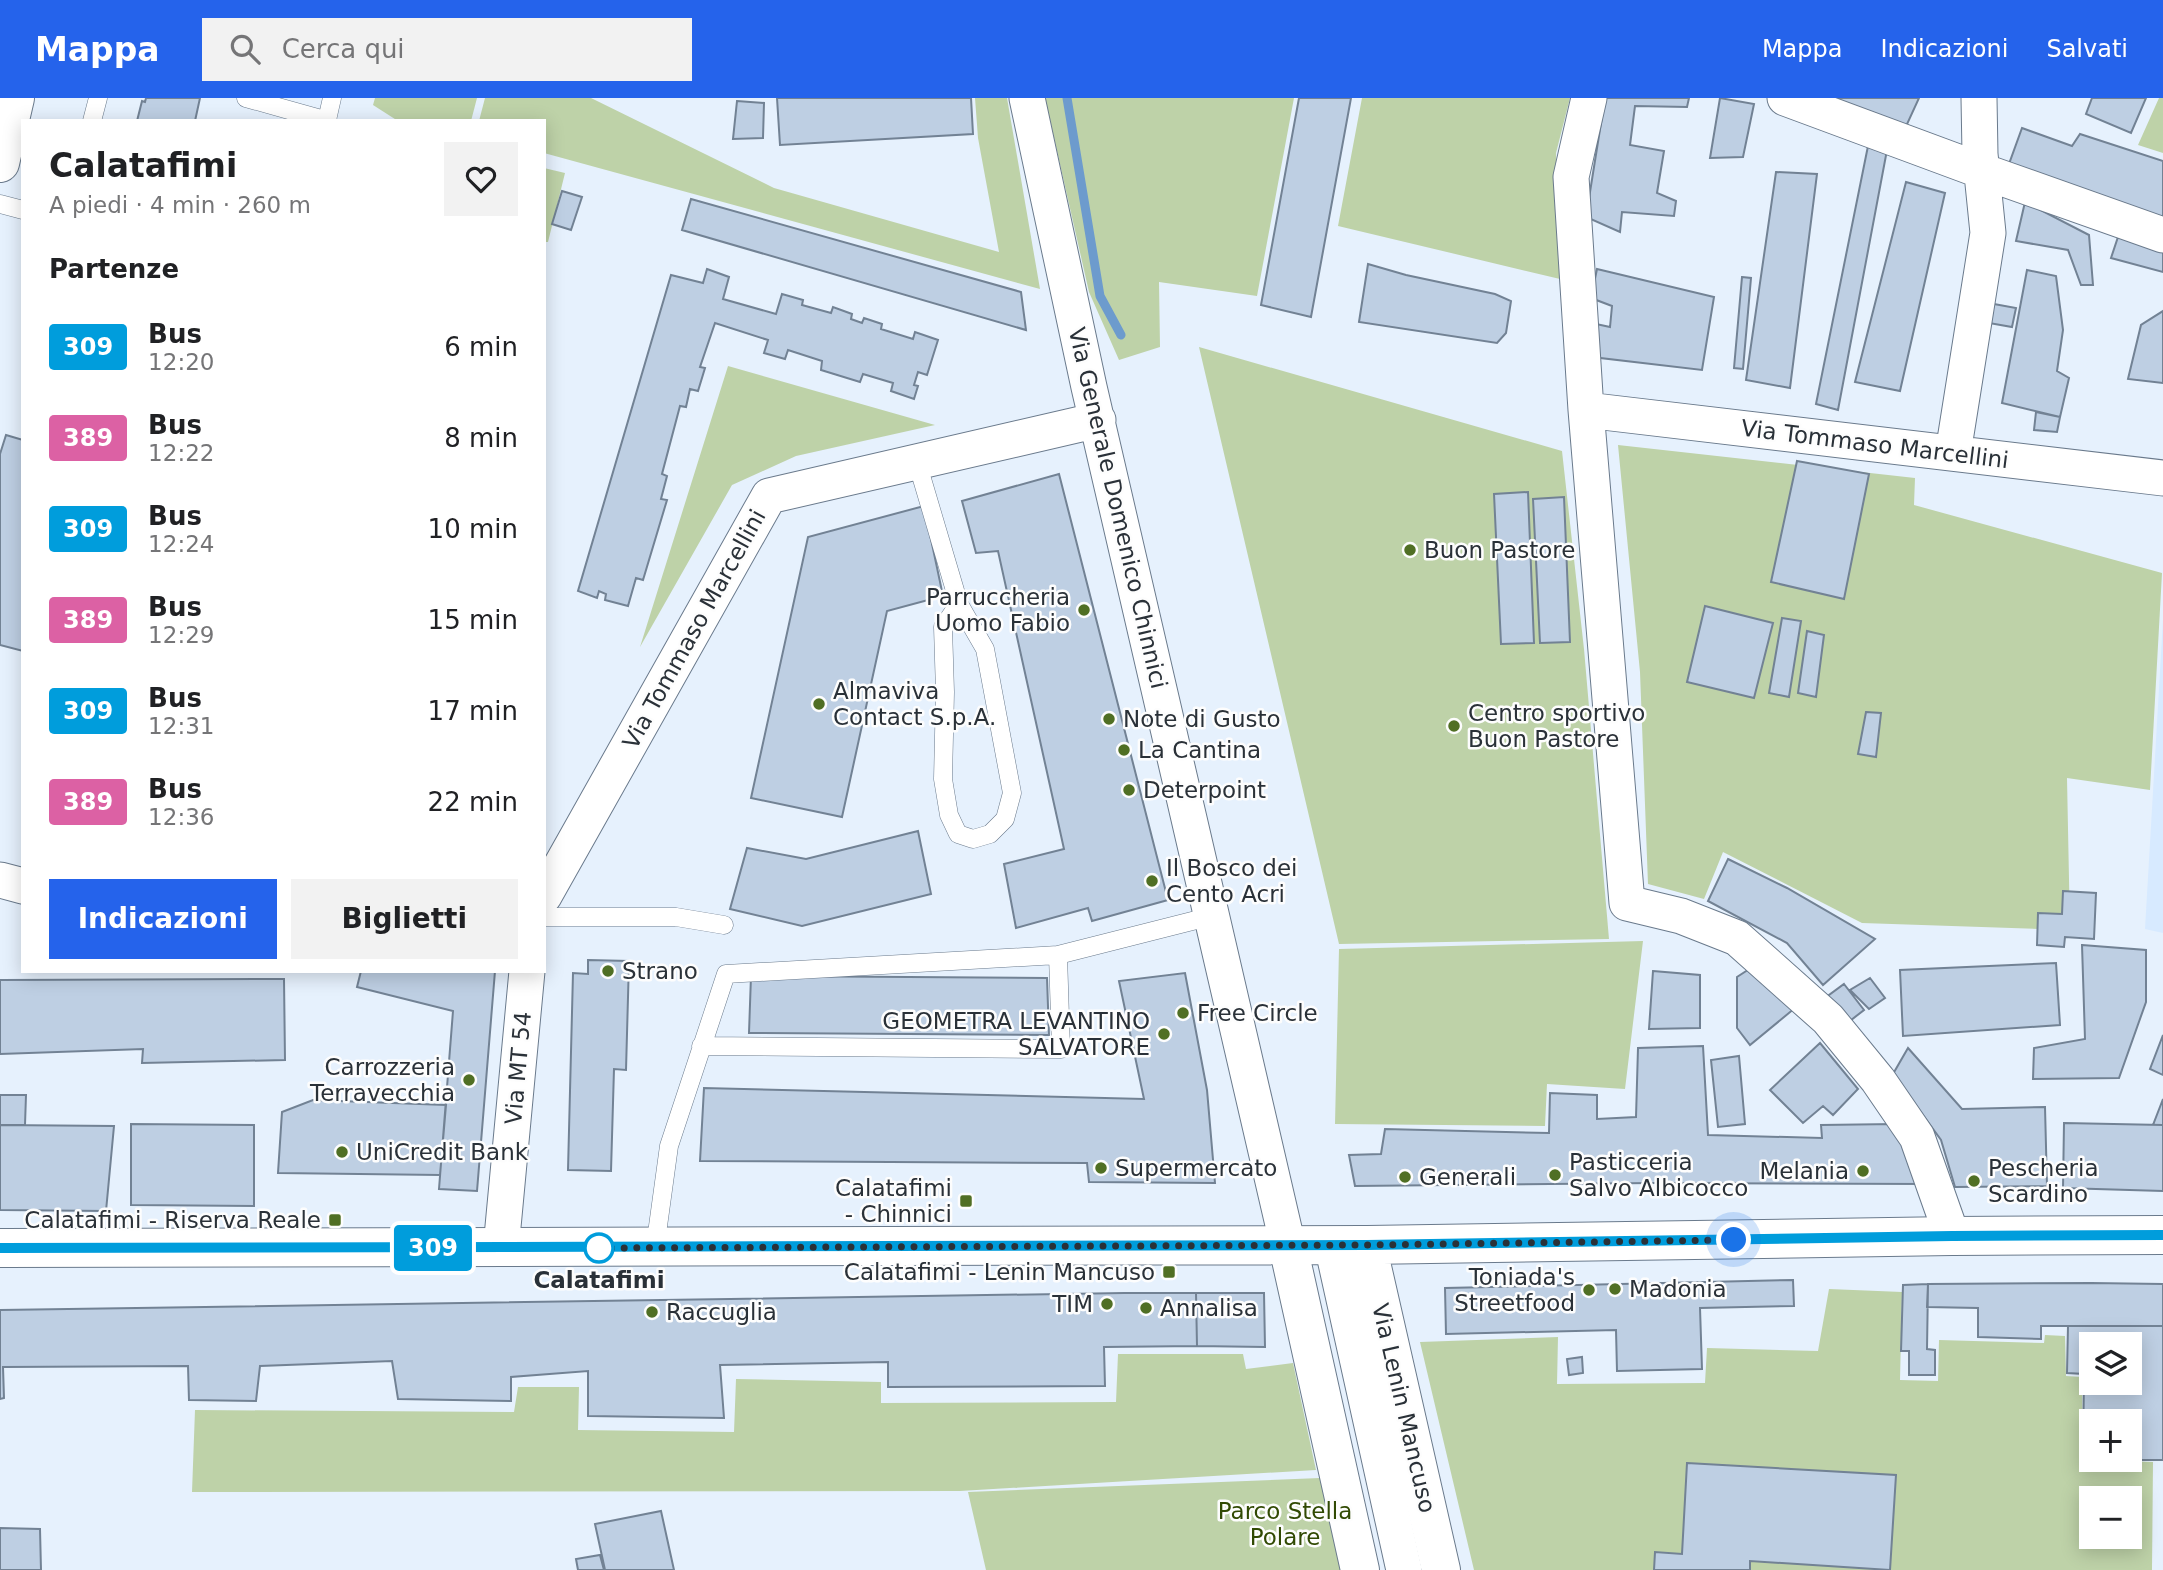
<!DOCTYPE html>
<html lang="it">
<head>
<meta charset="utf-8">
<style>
	:root { --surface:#fff; --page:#f2f2f2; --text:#202124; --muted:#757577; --accent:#2563eb }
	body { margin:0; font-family:"DejaVu Sans",sans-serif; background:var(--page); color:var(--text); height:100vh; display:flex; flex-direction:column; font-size:26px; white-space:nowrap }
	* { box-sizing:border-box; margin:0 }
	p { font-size:23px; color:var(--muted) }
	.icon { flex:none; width:38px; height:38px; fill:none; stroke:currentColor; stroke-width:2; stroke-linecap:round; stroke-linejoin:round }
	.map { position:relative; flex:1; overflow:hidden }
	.side { position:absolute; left:21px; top:21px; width:525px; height:854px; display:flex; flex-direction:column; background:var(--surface); border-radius:0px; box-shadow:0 4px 18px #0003 }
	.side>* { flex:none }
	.badge { padding:0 14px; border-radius:5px; font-size:24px; line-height:46px }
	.controls { position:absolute; left:2079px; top:1234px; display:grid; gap:14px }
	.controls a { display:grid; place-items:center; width:63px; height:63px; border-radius:0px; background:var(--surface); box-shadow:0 4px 18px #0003; font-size:35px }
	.you { position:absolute; width:35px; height:35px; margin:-18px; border:5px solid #fff; border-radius:50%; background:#1a73e8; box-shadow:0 0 0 10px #1a73e833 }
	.map>.badge { position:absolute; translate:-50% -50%; box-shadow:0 0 0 4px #fff }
	h2 { padding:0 28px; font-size:26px; line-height:63px }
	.round { display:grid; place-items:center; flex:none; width:74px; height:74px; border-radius:0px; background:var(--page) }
	.headline { display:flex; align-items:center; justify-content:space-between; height:119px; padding:0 28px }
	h1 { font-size:33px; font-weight:600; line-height:52px }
	.button { display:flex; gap:14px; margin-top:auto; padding:14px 28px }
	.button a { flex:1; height:80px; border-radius:0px; background:var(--accent); color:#fff; font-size:28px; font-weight:600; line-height:80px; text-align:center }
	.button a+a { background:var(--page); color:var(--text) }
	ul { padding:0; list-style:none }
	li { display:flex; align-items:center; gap:21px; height:91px; padding:0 28px }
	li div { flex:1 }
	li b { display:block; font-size:26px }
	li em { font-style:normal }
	li .badge { min-width:77px; font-weight:700; text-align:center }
	header { display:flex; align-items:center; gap:42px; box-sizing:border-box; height:98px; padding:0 35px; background:var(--accent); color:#fff }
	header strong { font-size:33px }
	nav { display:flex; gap:38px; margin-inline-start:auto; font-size:24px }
	.search { width:490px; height:63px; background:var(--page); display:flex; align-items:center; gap:18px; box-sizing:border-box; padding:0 24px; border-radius:0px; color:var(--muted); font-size:26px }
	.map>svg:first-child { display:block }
</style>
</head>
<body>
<header>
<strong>Mappa</strong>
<div class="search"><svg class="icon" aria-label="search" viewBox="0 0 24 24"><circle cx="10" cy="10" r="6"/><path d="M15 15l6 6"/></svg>Cerca qui</div>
<nav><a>Mappa</a><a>Indicazioni</a><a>Salvati</a></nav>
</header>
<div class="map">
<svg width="2163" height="1472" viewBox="0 0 2163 1472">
	<rect width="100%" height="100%" fill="#e6f1fd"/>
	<path fill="#d7eaff" d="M 2163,522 L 2163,835 L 2145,831 Z"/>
	<path fill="#bed2a8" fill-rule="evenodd" d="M 375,0 L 477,0 L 471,23 L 398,23 L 373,7 Z
		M 485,0 L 591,0 L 774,90 L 999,154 L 978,40 L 975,0 L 1007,0 L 1040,191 L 544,55 L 544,23 L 479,23 Z
		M 1045,0 L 1294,0 L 1257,198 L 1159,184 L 1160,249 L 1119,262 L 1089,194 Z
		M 1362,0 L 1570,0 L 1556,55 L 1560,181 L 1338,128 Z
		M 2159,0 L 2163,0 L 2163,55 L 2138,47 Z
		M 544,70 L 565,75 L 548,144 L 544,144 Z
		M 1199,249 L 1562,353 L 1584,551 L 1609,841 L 1339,846 Z
		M 728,268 L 935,327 L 796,358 L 732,387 L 640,549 Z
		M 1618,347 L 1915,380 L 1914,407 L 2162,475 L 2150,692 L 2067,680 L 2070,832 L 1862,825 L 1723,754 L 1704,801 L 1648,786 L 1640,574 Z
		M 1643,843 L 1625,991 L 1547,986 L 1545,1028 L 1335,1026 L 1339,851 Z
		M 1829,1191 L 1902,1194 L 1900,1282 L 1938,1283 L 1939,1242 L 2044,1245 L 2045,1237 L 2065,1238 L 2066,1278 L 2082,1279 L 2083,1362 L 2153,1364 L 2152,1472 L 1474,1472 L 1420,1244 L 1558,1239 L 1557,1286 L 1705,1285 L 1707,1250 L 1818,1253 ZM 2091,1400 L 2130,1400 L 2130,1438 L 2091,1438 Z
		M 1118,1256 L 1243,1256 L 1246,1271 L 1293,1265 L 1316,1372 L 960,1393 L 192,1394 L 195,1312 L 514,1314 L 518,1289 L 579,1289 L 578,1332 L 734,1334 L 736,1281 L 881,1284 L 881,1305 L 1116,1304 Z
		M 1320,1380 L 1343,1472 L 986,1472 L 968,1394 Z"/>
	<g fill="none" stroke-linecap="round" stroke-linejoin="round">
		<path stroke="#6d9bcd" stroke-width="9" d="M 1067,0 L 1100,198 L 1121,237"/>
	</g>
	<path fill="#becfe3" stroke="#728294" stroke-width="2" fill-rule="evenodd" d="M 146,0 L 200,0 L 195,23 L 137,23 L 142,3 L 145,4 Z
		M 777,0 L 971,0 L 973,36 L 780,47 Z
		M 1299,0 L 1351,0 L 1311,219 L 1261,207 Z
		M 1605,0 L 1689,0 L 1687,9 L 1635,8 L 1630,47 L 1664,53 L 1657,95 L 1676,103 L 1674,118 L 1622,114 L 1620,134 L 1586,119 Z
		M 1720,0 L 1754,6 L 1743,59 L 1710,60 Z
		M 1832,0 L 1919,0 L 1903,35 Z
		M 2092,0 L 2146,0 L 2131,35 L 2086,16 Z
		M 737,3 L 764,5 L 763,40 L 733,41 Z
		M 2022,30 L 2072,48 L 2080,36 L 2163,63 L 2163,120 L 2009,66 Z
		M 1868,48 L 1887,52 L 1838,312 L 1816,306 Z
		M 1776,74 L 1817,76 L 1790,290 L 1746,282 Z
		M 1906,84 L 1945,95 L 1900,293 L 1855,284 Z
		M 562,93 L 582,99 L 571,132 L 552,126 Z
		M 691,101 L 1021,194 L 1026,232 L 682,132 Z
		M 2025,104 L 2089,137 L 2093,187 L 2081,187 L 2068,152 L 2016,143 Z
		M 2118,139 L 2163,152 L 2163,174 L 2111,160 Z
		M 1368,166 L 1406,177 L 1495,196 L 1511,203 L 1506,235 L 1497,245 L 1359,224 Z
		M 707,171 L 729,179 L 723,201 L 776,216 L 782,196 L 803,202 L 802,207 L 831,215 L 833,209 L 852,216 L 851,221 L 862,225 L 864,220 L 882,226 L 881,231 L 913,241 L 915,234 L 938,242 L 927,277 L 918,274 L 914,287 L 918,288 L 914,301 L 891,293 L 893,285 L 863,276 L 860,284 L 821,272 L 822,263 L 788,252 L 785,261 L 764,255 L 768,242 L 715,225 L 700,269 L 705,270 L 698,293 L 690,291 L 686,309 L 680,308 L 662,376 L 667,378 L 661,401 L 667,402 L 643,482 L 636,480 L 628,508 L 605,502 L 606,496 L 599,493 L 597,500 L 578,493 L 671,177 L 703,185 Z
		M 1597,171 L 1714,199 L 1702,272 L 1592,259 L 1587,224 L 1610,229 L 1612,208 L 1591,200 Z
		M 2027,172 L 2056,178 L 2063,232 L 2057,273 L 2069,280 L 2060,319 L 2002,305 Z
		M 1742,179 L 1751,180 L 1743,271 L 1734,270 Z
		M 1994,206 L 2016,210 L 2012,229 L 1989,225 Z
		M 2163,213 L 2163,285 L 2128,281 L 2141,227 Z
		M 2036,314 L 2060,319 L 2057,334 L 2034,332 Z
		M 6,337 L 23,342 L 23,553 L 0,547 L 0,356 Z
		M 1797,363 L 1869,376 L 1844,501 L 1771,484 Z
		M 1059,376 L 1168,802 L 1092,823 L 1088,810 L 1016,830 L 1004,766 L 1064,751 L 998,453 L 976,455 L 962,403 Z
		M 1528,394 L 1534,545 L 1501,546 L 1494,396 Z
		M 1564,399 L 1570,544 L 1540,545 L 1533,401 Z
		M 924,408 L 943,498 L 887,513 L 842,719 L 751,700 L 808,439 Z
		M 1705,508 L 1773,525 L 1754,600 L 1687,584 Z
		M 1782,520 L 1801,523 L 1789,599 L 1769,595 Z
		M 1807,533 L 1824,537 L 1816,599 L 1798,595 Z
		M 1866,614 L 1881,615 L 1876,659 L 1858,656 Z
		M 918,733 L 931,796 L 802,828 L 730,811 L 747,750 L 806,761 Z
		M 1728,761 L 1787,790 L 1875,841 L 1823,887 L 1787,845 L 1708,803 Z
		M 2063,793 L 2096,795 L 2094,841 L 2065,839 L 2064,849 L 2037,847 L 2038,815 L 2062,816 Z
		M 2082,847 L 2146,852 L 2146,904 L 2119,980 L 2033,981 L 2034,950 L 2085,941 Z
		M 588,862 L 629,863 L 626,972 L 614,971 L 611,1073 L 568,1072 L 573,875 L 588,876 Z
		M 2056,865 L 2060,927 L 1903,938 L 1900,872 Z
		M 1757,866 L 1795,910 L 1750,947 L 1737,930 L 1737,879 Z
		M 361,873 L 495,873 L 477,1093 L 439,1091 L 453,913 L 357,889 Z
		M 1653,873 L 1700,877 L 1700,930 L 1649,931 Z
		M 1185,875 L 1207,992 L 1215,1085 L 1089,1084 L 1087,1065 L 700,1063 L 704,990 L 1144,1001 L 1119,883 Z
		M 751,878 L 1047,880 L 1049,937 L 749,935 Z
		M 1870,880 L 1885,900 L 1869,911 L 1850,892 Z
		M 284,881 L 285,962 L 142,965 L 143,951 L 0,956 L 0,882 Z
		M 1844,886 L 1864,912 L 1846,926 L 1825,900 Z
		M 2163,937 L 2163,977 L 2150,971 Z
		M 1820,945 L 1858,991 L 1833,1017 L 1823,1008 L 1803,1025 L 1770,992 Z
		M 1703,948 L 1708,1037 L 1822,1040 L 1821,1027 L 1895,1026 L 1927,1086 L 1654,1085 L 1355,1088 L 1349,1057 L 1381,1056 L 1385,1031 L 1549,1035 L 1550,995 L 1597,997 L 1597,1021 L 1636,1019 L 1638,950 Z
		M 1908,950 L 1962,1011 L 2045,1009 L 2047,1088 L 1955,1089 L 1941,1042 L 1893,976 Z
		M 1739,958 L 1745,1026 L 1718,1029 L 1711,962 Z
		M 0,997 L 26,997 L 25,1027 L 0,1027 Z
		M 2163,1001 L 2163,1027 L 2153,1027 Z
		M 313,1002 L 446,1007 L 440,1077 L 278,1075 L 282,1014 Z
		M 2064,1025 L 2163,1027 L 2163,1093 L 2063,1090 Z
		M 131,1026 L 254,1027 L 254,1108 L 131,1107 Z
		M 0,1027 L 114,1028 L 106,1113 L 0,1112 Z
		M 1793,1182 L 1794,1208 L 1700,1210 L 1702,1271 L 1617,1273 L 1616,1232 L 1446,1236 L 1445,1190 Z
		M 2091,1185 L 2163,1186 L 2163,1228 L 2041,1228 L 2041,1241 L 1978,1239 L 1978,1210 L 1927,1209 L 1928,1186 Z
		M 1928,1186 L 1927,1251 L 1935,1252 L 1935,1277 L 1909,1277 L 1909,1253 L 1901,1253 L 1903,1187 Z
		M 1124,1195 L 1196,1195 L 1197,1248 L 1104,1249 L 1105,1288 L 888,1289 L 888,1264 L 720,1267 L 724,1320 L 588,1318 L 588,1273 L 511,1279 L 511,1303 L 398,1301 L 392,1263 L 260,1268 L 256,1303 L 189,1302 L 188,1268 L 3,1269 L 4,1300 L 0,1301 L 0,1212 Z
		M 1196,1195 L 1264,1195 L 1265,1249 L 1197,1248 Z
		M 2068,1228 L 2163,1228 L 2163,1362 L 2113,1362 L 2130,1362 L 2130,1323 L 2091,1323 L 2091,1361 L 2083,1361 L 2084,1276 L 2067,1275 ZM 2091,1246 L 2130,1246 L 2130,1284 L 2091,1284 Z
		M 1582,1259 L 1583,1275 L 1569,1277 L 1567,1261 Z
		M 1687,1365 L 1896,1377 L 1890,1472 L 1750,1463 L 1750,1472 L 1654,1472 L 1655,1454 L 1682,1456 Z
		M 661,1413 L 674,1472 L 605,1472 L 595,1426 Z
		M 0,1430 L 40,1431 L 41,1472 L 0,1472 Z
		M 600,1457 L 604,1472 L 578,1472 L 576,1461 Z"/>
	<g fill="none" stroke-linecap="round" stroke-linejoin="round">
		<defs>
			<path id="lane" d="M 246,0 L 328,23
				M 327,22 L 332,0
				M 92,23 L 98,0
				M 0,106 L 23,112
				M 917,364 L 959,506 L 985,551 L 1012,695 L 1005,721 L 990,736 L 973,741 L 958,736 L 949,717 L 943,681 L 945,594 L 943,529 L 959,506
				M 544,819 L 676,819 L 724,827
				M 701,948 L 1061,951 L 1058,857
				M 655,1150 L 669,1048 L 726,876 L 1058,857 L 1212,818"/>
			<path id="street" d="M 1027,0 L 1089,289 L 1288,1148
				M 1589,0 L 1571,79 L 1586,312 L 1627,805 L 1681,818 L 1737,840 L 1828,921 L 1878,982 L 1917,1039 L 1952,1138
				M 1785,0 L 1982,73 L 2163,137
				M 1586,312 L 2163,380
				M 1953,355 L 1988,135 L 1980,56 L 1979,0
				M 0,782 L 23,788
				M 544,798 L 769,398 L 1098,322
				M 1332,1147 L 1404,1472
				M 501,1150 L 527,873"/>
			<path id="secondary" d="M 0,65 L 15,0
				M 1367,1147 L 1441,1472
				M 1288,1148 L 1360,1472
				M 0,1150 L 1367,1147 L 1952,1138 L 2163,1137"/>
		</defs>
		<use href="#lane" stroke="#6a7a8c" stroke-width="19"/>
		<use href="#street" stroke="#6a7a8c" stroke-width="37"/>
		<use href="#secondary" stroke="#6a7a8c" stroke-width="40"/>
		<use href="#lane" stroke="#fff" stroke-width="18"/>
		<use href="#street" stroke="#fff" stroke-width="35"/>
		<use href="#secondary" stroke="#fff" stroke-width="38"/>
	</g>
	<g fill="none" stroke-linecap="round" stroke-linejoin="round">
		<defs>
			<path id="line" d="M 0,1150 L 1367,1147 L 1952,1138 L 2163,1137"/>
		</defs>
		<use href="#line" stroke="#fff" stroke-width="16"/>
		<use href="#line" stroke="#009ddc" stroke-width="10"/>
		<path stroke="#2a3138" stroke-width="7" stroke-dasharray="0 12.6" d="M 599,1150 L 1367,1147 L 1734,1142"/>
	</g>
	<g fill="#506f24" stroke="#fdfdfd" stroke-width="2.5">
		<circle cx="1410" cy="452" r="7"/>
		<circle cx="1084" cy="512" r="7"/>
		<circle cx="819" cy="606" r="7"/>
		<circle cx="1109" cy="621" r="7"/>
		<circle cx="1454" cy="628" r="7"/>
		<circle cx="1124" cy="652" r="7"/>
		<circle cx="1129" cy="692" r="7"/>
		<circle cx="1152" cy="783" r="7"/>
		<circle cx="608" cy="873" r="7"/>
		<circle cx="1183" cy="915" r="7"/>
		<circle cx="1164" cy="936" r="7"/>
		<circle cx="469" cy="982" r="7"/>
		<circle cx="342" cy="1054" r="7"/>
		<circle cx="1101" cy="1070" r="7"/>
		<circle cx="1863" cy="1073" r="7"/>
		<circle cx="1555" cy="1077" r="7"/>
		<circle cx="1405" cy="1079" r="7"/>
		<circle cx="1974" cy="1083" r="7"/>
		<rect x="959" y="1096" width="14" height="14" rx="3.5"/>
		<rect x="328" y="1115" width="14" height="14" rx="3.5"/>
		<rect x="1162" y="1167" width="14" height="14" rx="3.5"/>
		<circle cx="1615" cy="1191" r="7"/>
		<circle cx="1589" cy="1192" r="7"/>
		<circle cx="1107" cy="1206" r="7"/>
		<circle cx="1146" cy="1210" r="7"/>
		<circle cx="652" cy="1214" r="7"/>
	</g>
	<circle fill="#fff" stroke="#009ddc" stroke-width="3.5" cx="599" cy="1150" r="14"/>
	<g text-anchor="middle" stroke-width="5" stroke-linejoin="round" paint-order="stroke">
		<g font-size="23" fill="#2a3138" stroke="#fdfdfd">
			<text transform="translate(1875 346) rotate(7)" y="8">Via Tommaso Marcellini</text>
			<text transform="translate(1118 410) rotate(77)" y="8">Via Generale Domenico Chinnici</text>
			<text transform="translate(694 531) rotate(-61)" y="8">Via Tommaso Marcellini</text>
			<text transform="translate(518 970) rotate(-85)" y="8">Via MT 54</text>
			<text transform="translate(1404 1310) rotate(77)" y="8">Via Lenin Mancuso</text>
		</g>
		<g font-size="23" fill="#2a3138" stroke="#fdfdfd" text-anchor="start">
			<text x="1424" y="460">Buon Pastore</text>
			<text x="1070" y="507" text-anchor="end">Parruccheria<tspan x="1070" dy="26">Uomo Fabio</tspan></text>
			<text x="833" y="601">Almaviva<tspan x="833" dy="26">Contact S.p.A.</tspan></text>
			<text x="1468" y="623">Centro sportivo<tspan x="1468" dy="26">Buon Pastore</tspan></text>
			<text x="1123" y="629">Note di Gusto</text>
			<text x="1138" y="660">La Cantina</text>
			<text x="1143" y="700">Deterpoint</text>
			<text x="1166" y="778">Il Bosco dei<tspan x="1166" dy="26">Cento Acri</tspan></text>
			<text x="622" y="881">Strano</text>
			<text x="1197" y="923">Free Circle</text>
			<text x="1150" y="931" text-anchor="end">GEOMETRA LEVANTINO<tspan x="1150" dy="26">SALVATORE</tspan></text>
			<text x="455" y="977" text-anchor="end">Carrozzeria<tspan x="455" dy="26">Terravecchia</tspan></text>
			<text x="356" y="1062">UniCredit Bank</text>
			<text x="1569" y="1072">Pasticceria<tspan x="1569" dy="26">Salvo Albicocco</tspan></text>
			<text x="1115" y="1078">Supermercato</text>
			<text x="1988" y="1078">Pescheria<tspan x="1988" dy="26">Scardino</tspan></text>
			<text x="1849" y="1081" text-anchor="end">Melania</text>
			<text x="1419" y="1087">Generali</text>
			<text x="952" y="1098" text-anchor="end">Calatafimi<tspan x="952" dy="26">- Chinnici</tspan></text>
			<text x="321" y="1130" text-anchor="end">Calatafimi - Riserva Reale</text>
			<text x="1155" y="1182" text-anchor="end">Calatafimi - Lenin Mancuso</text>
			<text x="1575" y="1187" text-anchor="end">Toniada's<tspan x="1575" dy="26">Streetfood</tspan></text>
			<text x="1629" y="1199">Madonia</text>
			<text x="1093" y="1214" text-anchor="end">TIM</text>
			<text x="1160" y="1218">Annalisa</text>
			<text x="666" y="1222">Raccuglia</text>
		</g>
		<g font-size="23" font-weight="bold" fill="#2a3138" stroke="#fdfdfd">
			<text x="599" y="1190">Calatafimi</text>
		</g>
		<g font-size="23" fill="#314a03" stroke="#fdfdfd">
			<text x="1285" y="1421">Parco Stella<tspan x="1285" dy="26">Polare</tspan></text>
		</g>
	</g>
</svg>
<div class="controls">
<a><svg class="icon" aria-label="layers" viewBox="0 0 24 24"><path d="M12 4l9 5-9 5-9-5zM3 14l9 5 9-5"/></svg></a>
<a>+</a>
<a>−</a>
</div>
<div class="you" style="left:1734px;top:1142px"></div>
<b class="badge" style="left:433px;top:1150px;background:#009ddc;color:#fff">309</b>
<section class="side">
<div class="headline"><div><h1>Calatafimi</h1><p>A piedi · 4 min · 260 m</p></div><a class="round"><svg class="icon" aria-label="heart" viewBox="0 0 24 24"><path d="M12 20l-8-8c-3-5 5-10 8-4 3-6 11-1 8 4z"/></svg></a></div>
<h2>Partenze</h2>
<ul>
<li><span class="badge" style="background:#009ddc;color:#fff">309</span><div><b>Bus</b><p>12:20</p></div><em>6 min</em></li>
<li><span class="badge" style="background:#dc61a4;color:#fff">389</span><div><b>Bus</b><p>12:22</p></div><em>8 min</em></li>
<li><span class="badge" style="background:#009ddc;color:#fff">309</span><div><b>Bus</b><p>12:24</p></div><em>10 min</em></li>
<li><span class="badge" style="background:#dc61a4;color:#fff">389</span><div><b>Bus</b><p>12:29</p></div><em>15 min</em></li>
<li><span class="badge" style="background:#009ddc;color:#fff">309</span><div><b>Bus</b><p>12:31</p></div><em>17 min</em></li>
<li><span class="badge" style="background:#dc61a4;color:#fff">389</span><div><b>Bus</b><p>12:36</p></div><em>22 min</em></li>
</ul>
<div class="button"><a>Indicazioni</a><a>Biglietti</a></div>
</section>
</div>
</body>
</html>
